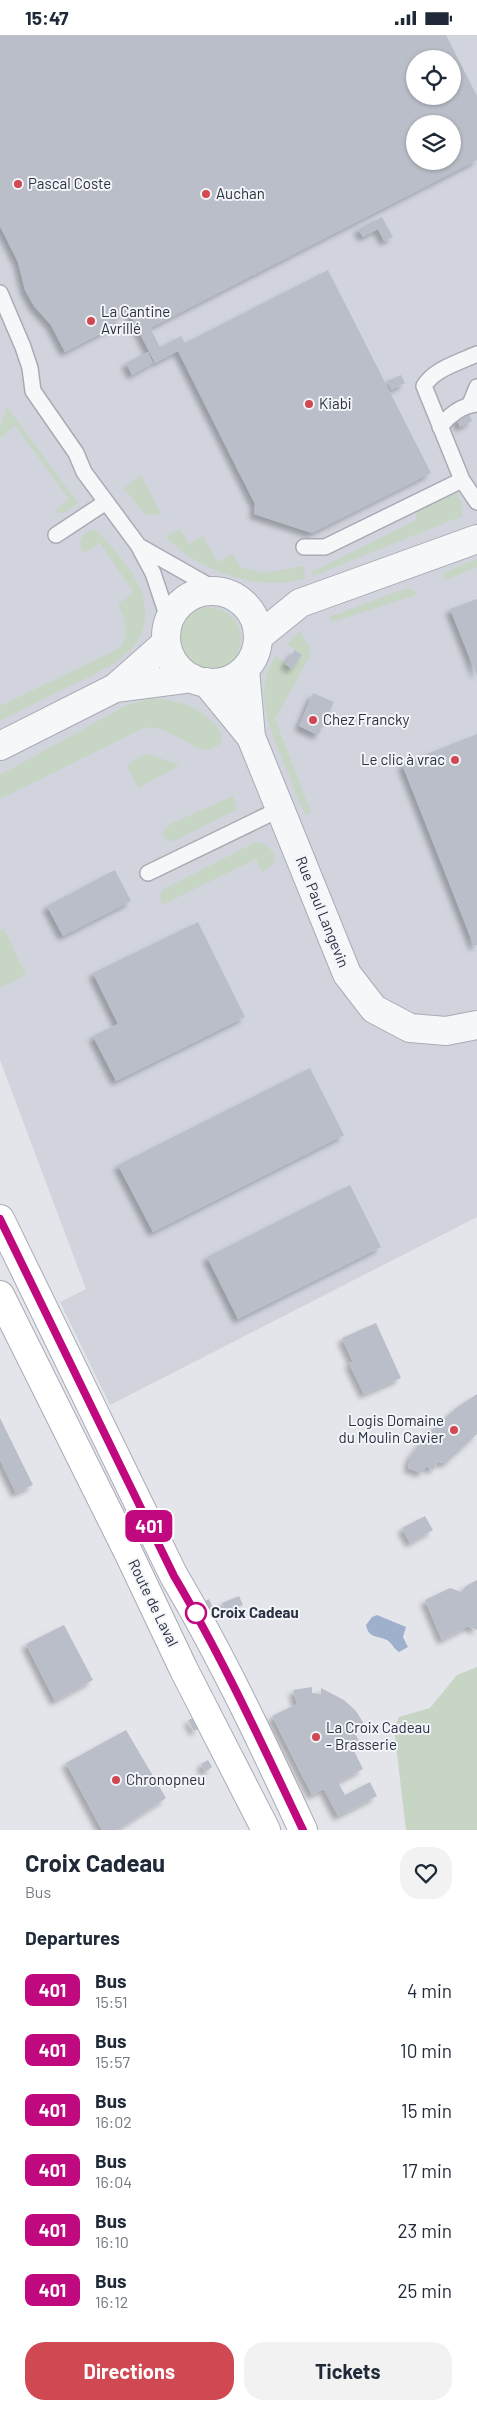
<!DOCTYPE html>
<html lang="en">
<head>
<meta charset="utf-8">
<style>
	:root { --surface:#fff; --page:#f2f2f3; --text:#1f2937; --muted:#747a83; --accent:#cf4852 }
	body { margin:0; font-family:Barlow,sans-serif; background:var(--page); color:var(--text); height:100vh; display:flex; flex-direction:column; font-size:19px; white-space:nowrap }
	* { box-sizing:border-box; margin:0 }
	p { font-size:16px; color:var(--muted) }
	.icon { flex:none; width:28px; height:28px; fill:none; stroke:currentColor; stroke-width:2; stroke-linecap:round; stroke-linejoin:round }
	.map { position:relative; height:1795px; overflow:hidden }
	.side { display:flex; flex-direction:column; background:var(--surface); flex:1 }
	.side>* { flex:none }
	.badge { padding:0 10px; border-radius:8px; font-size:18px; line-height:32px }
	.tools { position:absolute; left:406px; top:15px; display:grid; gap:10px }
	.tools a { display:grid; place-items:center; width:55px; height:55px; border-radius:50%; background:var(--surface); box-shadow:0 1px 4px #0004; font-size:25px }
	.map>.badge { position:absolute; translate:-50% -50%; box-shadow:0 0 0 2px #fff }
	h2 { padding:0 25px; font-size:19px; line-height:45px }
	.round { display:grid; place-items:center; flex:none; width:52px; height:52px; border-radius:20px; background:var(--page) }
	.overview { display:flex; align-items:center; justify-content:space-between; height:85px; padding:0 25px }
	h1 { font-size:24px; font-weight:700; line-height:38px }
	.action { display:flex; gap:10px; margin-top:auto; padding:10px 25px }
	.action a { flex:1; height:58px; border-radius:20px; background:var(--accent); color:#fff; font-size:20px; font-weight:700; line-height:58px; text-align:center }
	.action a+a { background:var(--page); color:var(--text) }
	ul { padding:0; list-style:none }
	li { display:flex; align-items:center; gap:15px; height:60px; padding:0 25px }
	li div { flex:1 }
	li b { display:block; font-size:19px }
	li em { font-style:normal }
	li .badge { min-width:55px; font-weight:700; text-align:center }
	.status { display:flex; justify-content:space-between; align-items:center; height:35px; padding:0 25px; background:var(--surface); direction:ltr }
	.status svg { height:14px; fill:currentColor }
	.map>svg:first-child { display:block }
</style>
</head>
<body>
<div class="status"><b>15:47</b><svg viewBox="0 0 49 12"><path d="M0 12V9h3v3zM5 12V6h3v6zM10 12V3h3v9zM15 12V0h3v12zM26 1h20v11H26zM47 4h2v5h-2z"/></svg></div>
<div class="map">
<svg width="477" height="1795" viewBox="0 0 477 1795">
	<defs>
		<filter id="shadow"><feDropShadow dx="-4.5" dy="4.5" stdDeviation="2.5" flood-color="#0004"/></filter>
	</defs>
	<rect width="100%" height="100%" fill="#e3e5eb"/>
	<path fill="#d1d4dd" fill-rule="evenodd" d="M 0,0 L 477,0 L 477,1182 L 110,1370 L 60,1267 L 86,1254 L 0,1025 ZM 415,24 L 452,24 L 452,61 L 415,61 ZM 415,89 L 452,89 L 452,126 L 415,126 Z"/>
	<path fill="#c7d5c4" d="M 7,372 L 78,468 L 63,478 L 55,476 L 69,464 L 15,391 L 0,403 L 0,393 Z
		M 141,440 L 161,479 L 145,480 L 124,453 Z
		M 453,457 L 456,457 L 462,469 L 462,481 L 313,541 L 312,537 L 415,486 L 418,475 Z
		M 93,494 L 102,500 C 115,517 136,538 142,559 C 159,614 107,633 68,652 C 46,663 23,674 0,686 L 0,671 L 120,613 C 130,598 125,584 118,569 L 134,558 L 100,508 L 84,518 C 76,508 82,498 93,494 Z
		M 180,494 L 189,509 L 203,500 L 217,527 L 233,519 L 240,532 L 266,538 L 304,531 L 305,544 C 295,546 284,548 274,548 C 238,548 190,530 166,501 Z
		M 477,524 L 477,532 L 445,545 L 443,543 L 443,538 Z
		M 407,553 L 416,557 L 416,560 L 332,587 L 329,582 Z
		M177 604a32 32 0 1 1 64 0a32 32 0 1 1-64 0Z
		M 300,596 L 310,612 L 310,621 L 275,684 L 311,777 L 306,780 C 298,768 293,751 288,738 C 273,703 250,657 276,621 L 292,634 L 302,620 L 287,609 Z
		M 152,663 C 176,667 192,667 210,685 C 219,693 223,697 220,709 L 211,714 L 204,715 C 184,709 165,689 143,693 L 0,764 L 0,740 L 127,670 Z
		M 148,719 L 180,730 L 138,753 L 127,731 L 139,722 Z
		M 233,761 L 237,774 L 174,806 L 170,806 L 163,802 L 163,796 L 170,789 Z
		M 256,807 L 266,810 L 274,818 C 276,827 270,833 262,837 L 256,824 L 162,870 L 160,861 L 162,855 Z
		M 4,894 L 26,940 L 0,953 L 0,896 Z
		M 477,1632 L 477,1795 L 406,1795 L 394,1694 L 399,1682 L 430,1673 L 457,1640 Z"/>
	<path fill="#9eb0cb" d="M 377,1580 L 406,1592 L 403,1602 L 408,1612 L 399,1617 C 394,1614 392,1608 387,1605 C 377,1600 369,1604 366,1590 L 372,1582 Z"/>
	<path fill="#babec8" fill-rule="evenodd" filter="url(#shadow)" d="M 0,0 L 446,0 L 477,61 L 477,125 L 150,293 L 160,312 L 181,301 L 185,308 L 328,235 L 431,438 L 312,498 L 254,479 L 255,469 L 178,316 L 155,328 L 124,267 L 123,277 L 115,286 L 117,290 L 65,317 L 51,290 L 34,271 L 25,255 L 18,227 L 0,191 ZM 415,24 L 452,24 L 452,61 L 415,61 ZM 415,89 L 452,89 L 452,126 L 415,126 Z
		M 382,182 L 393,202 L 384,206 L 378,194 L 363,202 L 358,194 Z
		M 148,317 L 153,328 L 132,340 L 126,328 Z
		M 401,340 L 405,348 L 391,355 L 387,346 Z
		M 468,377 L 472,386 L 460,392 L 456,383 Z
		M 477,564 L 477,641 L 450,574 Z
		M 295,615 L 302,620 L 292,634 L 285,629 Z
		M 313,658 L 334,667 L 318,700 L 299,691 Z
		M 477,699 L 477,910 L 474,911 L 402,729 Z
		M 115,835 L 131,866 L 63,901 L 47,871 Z
		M 198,887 L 245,982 L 116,1046 L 93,1001 L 118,989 L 93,938 Z
		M 310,1033 L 344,1100 L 153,1197 L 118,1130 Z
		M 350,1150 L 381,1212 L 238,1284 L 207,1222 Z
		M 376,1288 L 401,1343 L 364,1359 L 349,1328 L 353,1327 L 342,1303 Z
		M 477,1359 L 477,1399 L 446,1428 L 438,1427 L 433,1435 L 426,1431 L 422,1438 L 408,1433 L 410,1422 L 426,1400 L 456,1373 Z
		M 0,1383 L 33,1450 L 16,1458 L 0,1425 Z
		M 425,1481 L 433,1495 L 410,1508 L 402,1493 Z
		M 477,1545 L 477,1595 L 468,1591 L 442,1605 L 425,1565 L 450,1553 L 461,1557 L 466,1551 Z
		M 239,1561 L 243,1570 L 226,1577 L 222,1568 Z
		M 209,1564 L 214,1575 L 209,1577 L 203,1567 Z
		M 64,1590 L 93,1645 L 55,1666 L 26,1609 Z
		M 312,1652 L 312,1658 L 321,1659 L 321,1653 L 344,1665 L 356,1676 L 364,1689 L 353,1694 L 360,1708 L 352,1712 L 363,1734 L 338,1747 L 345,1760 L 370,1747 L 377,1761 L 338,1781 L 324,1754 L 312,1760 L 272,1681 L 297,1669 L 293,1655 Z
		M 193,1683 L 199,1694 L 194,1696 L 188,1685 Z
		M 126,1695 L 166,1763 L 117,1795 L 102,1795 L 66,1728 Z
		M 208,1725 L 212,1732 L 205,1737 L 201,1729 Z"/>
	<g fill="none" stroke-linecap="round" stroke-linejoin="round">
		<defs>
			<path id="lane" d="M 0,258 L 23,312 L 30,333 L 33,356 L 76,418 L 84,437 L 138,510 L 153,538 L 169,586
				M 477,319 C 460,327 434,334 424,351 L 462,445 L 477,467
				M 470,369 L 477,352
				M 440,392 C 448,381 462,370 477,369
				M 56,500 L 106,467
				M 139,511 L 220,557
				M 304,512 L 325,512 L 462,445
				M 148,838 L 280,774"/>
			<path id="street" d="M166 602a46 46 0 1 1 92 0a46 46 0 1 1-92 0Z
				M 258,602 L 300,568 L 477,504
				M 245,634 L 251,702
				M 206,647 L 251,702 L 347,939 L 374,974 L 410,993 L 446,996 L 477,990
				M 115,653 L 192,643
				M 0,711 L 115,653 L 166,608"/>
			<path id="secondary" d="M 0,1184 L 174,1541 C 222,1622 263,1709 303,1795
				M 0,1260 L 129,1519 L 184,1635 L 266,1795"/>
		</defs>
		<use href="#lane" stroke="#a8abb5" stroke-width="18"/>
		<use href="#street" stroke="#a8abb5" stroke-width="30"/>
		<use href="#secondary" stroke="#a8abb5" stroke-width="30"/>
		<use href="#lane" stroke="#f6f7f9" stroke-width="15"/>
		<use href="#street" stroke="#f6f7f9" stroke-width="28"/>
		<use href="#secondary" stroke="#fff" stroke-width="28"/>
	</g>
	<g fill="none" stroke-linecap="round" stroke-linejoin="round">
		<defs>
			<path id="line" d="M 0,1184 L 174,1541 C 222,1622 262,1709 303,1795"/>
		</defs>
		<use href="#line" stroke="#fff" stroke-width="11"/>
		<use href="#line" stroke="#c0087f" stroke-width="8"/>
	</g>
	<g fill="#cf4852" stroke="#f3f4f8" stroke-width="2">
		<circle cx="18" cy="149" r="5"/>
		<circle cx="206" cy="159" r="5"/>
		<circle cx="91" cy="286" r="5"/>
		<circle cx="309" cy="369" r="5"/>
		<circle cx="313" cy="685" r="5"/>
		<circle cx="455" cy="725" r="5"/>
		<circle cx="454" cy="1395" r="5"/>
		<circle cx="316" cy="1702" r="5"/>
		<circle cx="116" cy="1745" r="5"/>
	</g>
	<circle fill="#fff" stroke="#c0087f" stroke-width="2.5" cx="196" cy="1578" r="10"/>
	<g text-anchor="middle" stroke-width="4" stroke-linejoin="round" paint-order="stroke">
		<g font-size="15" fill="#2a3143" stroke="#f3f4f8" text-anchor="start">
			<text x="28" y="154">Pascal Coste</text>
			<text x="216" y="164">Auchan</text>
			<text x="101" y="282">La Cantine<tspan x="101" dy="17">Avrillé</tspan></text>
			<text x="319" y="374">Kiabi</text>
			<text x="323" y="690">Chez Francky</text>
			<text x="445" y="730" text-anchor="end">Le clic à vrac</text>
			<text x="444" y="1391" text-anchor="end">Logis Domaine<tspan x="444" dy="17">du Moulin Cavier</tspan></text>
			<text x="326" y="1698">La Croix Cadeau<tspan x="326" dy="17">- Brasserie</tspan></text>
			<text x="126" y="1750">Chronopneu</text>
		</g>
		<g font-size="15" fill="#2a3143" stroke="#f3f4f8">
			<text transform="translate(322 877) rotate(68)" y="5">Rue Paul Langevin</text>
			<text transform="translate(153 1568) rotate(64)" y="5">Route de Laval</text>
		</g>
		<g font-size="15" font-weight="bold" fill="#2a3143" stroke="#f3f4f8" text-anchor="start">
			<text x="211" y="1583">Croix Cadeau</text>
		</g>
	</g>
</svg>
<div class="tools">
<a><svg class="icon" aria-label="locate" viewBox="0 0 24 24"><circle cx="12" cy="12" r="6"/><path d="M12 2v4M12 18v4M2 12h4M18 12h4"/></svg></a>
<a><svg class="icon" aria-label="layers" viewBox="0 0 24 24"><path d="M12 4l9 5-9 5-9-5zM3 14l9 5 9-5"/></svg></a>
</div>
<b class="badge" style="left:149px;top:1491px;background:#c0087f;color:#fff">401</b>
</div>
<section class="side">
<div class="overview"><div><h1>Croix Cadeau</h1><p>Bus</p></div><a class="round"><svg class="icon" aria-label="heart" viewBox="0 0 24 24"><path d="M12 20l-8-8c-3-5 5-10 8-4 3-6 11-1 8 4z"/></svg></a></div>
<h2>Departures</h2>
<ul>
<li><span class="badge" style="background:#c0087f;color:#fff">401</span><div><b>Bus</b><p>15:51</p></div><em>4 min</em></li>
<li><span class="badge" style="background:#c0087f;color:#fff">401</span><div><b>Bus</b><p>15:57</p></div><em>10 min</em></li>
<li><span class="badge" style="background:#c0087f;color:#fff">401</span><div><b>Bus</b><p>16:02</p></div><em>15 min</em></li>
<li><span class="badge" style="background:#c0087f;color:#fff">401</span><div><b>Bus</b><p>16:04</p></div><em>17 min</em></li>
<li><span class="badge" style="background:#c0087f;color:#fff">401</span><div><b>Bus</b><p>16:10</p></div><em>23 min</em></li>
<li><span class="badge" style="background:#c0087f;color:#fff">401</span><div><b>Bus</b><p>16:12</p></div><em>25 min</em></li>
</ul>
<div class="action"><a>Directions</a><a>Tickets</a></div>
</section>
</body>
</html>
